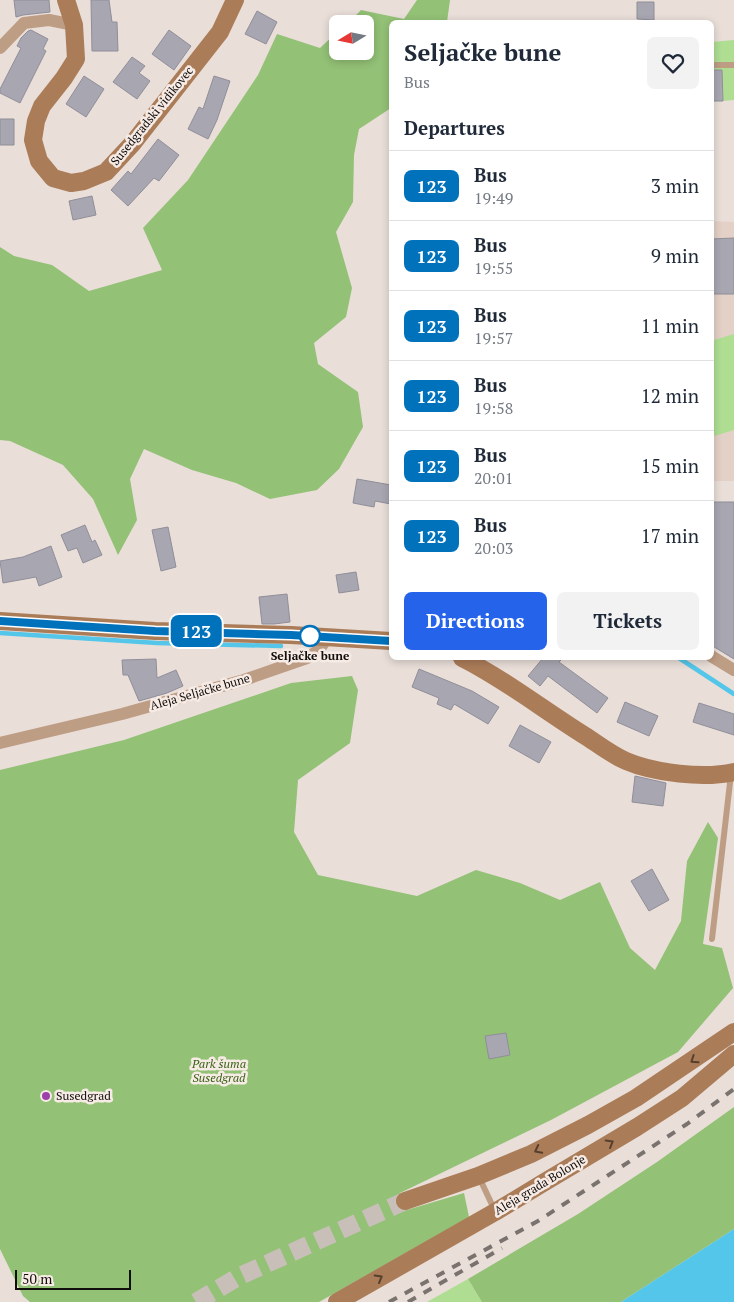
<!DOCTYPE html>
<html lang="en">
<head>
<meta charset="utf-8">
<style>
	:root { --surface:#fff; --page:#f2f2f3; --text:#1f2937; --muted:#747a83; --line:#e0e1e3; --accent:#2563eb }
	body { margin:0; font-family:"PT Serif",serif; background:var(--page); color:var(--text); height:100vh; display:flex; flex-direction:column; font-size:19px; white-space:nowrap }
	* { box-sizing:border-box; margin:0 }
	p { font-size:16px; color:var(--muted) }
	.icon { flex:none; width:28px; height:28px; fill:none; stroke:currentColor; stroke-width:2; stroke-linecap:round; stroke-linejoin:round }
	.map { position:relative; flex:1; overflow:hidden }
	.panel { position:absolute; left:389px; top:20px; width:325px; height:640px; display:flex; flex-direction:column; background:var(--surface); border-radius:8px; box-shadow:0 2px 8px #0003 }
	.panel>* { flex:none }
	.badge { padding:0 10px; border-radius:8px; font-size:18px; line-height:32px }
	.needle { width:32px; rotate:260deg }
	.controls { position:absolute; left:329px; top:15px; display:grid; gap:10px }
	.controls a { display:grid; place-items:center; width:45px; height:45px; border-radius:8px; background:var(--surface); box-shadow:0 2px 8px #0003; font-size:25px }
	.scale { position:absolute; left:15px; bottom:12px; width:116px; box-sizing:border-box; padding-left:5px; border:2px solid #120e0c; border-top:0; font-size:14px; line-height:18px; white-space:nowrap; color:#120e0c; -webkit-text-stroke:4px #f7ebe5; paint-order:stroke }
	.map>.badge { position:absolute; translate:-50% -50%; box-shadow:0 0 0 2px #fff }
	h2 { padding:0 15px; font-size:19px; line-height:45px }
	.round { display:grid; place-items:center; flex:none; width:52px; height:52px; border-radius:8px; background:var(--page) }
	.summary { display:flex; align-items:center; justify-content:space-between; height:85px; padding:0 15px }
	h1 { font-size:24px; font-weight:800; line-height:38px }
	.button { display:flex; gap:10px; margin-top:auto; padding:10px 15px }
	.button a { flex:1; height:58px; border-radius:8px; background:var(--accent); color:#fff; font-size:20px; font-weight:800; line-height:58px; text-align:center }
	.button a+a { background:var(--page); color:var(--text) }
	ul { padding:0; list-style:none }
	li { display:flex; align-items:center; gap:15px; height:70px; padding:0 15px; border-top:1px solid var(--line) }
	li div { flex:1 }
	li b { display:block; font-size:19px }
	li em { font-style:normal }
	li .badge { min-width:55px; font-weight:700; text-align:center }
	.map>svg:first-child { display:block }
</style>
</head>
<body>
<div class="map">
<svg width="734" height="1302" viewBox="0 0 734 1302">
	<rect width="100%" height="100%" fill="#e9ded8"/>
	<path fill="#e3d0c6" d="M 711,221 L 734,222 L 734,481 L 711,481 Z"/>
	<path fill="#afde93" d="M 734,40 L 734,100 L 723,101 L 722,75 L 711,75 L 711,42 Z
		M 734,334 L 734,430 L 711,437 L 711,341 Z
		M 468,1279 L 482,1302 L 427,1302 Z"/>
	<path fill="#93c176" d="M 417,0 L 450,0 L 447,22 L 391,22 L 391,108 L 359,129 L 354,155 L 353,202 L 336,232 L 352,288 L 346,317 L 314,343 L 318,364 L 358,392 L 363,427 L 339,469 L 317,490 L 270,499 L 236,483 L 192,470 L 144,449 L 130,479 L 137,520 L 118,555 L 93,499 L 63,465 L 10,441 L 0,440 L 0,247 L 14,256 L 52,265 L 89,291 L 162,270 L 143,228 L 188,180 L 258,75 L 277,34 L 320,48 L 337,32 L 338,51 L 365,51 L 365,24 L 347,24 L 361,10 L 404,19 Z
		M 352,676 L 358,690 L 350,743 L 298,780 L 294,832 L 318,875 L 417,896 L 476,870 L 520,883 L 560,900 L 600,882 L 630,948 L 655,970 L 681,921 L 687,861 L 708,822 L 718,838 L 703,944 L 722,948 L 733,988 L 678,1052 L 551,1120 L 400,1193 L 400,1212 L 464,1193 L 469,1217 L 319,1302 L 30,1302 L 23,1296 L 0,1249 L 0,770 L 124,740 L 291,683 Z
		M 734,1107 L 734,1229 L 621,1302 L 482,1302 L 468,1279 L 578,1214 L 657,1162 Z"/>
	<path fill="#54c6ea" d="M 734,1229 L 734,1302 L 621,1302 Z"/>
	<g fill="none" stroke-linecap="round" stroke-linejoin="round">
		<path stroke="#54c6ea" stroke-width="4.5" d="M 0,633 L 157,643 L 281,646
			M 679,658 L 734,694"/>
	</g>
	<path fill="#a8a7b1" stroke="#908e99" d="M 14,0 L 49,0 L 50,12 L 23,15 L 16,17 Z
		M 91,0 L 109,0 L 112,22 L 117,22 L 118,51 L 92,51 Z
		M 637,2 L 654,2 L 654,20 L 637,19 Z
		M 257,11 L 277,22 L 266,44 L 245,34 Z
		M 31,30 L 48,39 L 43,49 L 46,51 L 20,103 L 0,93 L 0,89 L 21,48 L 17,46 L 21,38 L 28,31 Z
		M 169,30 L 191,46 L 174,70 L 152,54 Z
		M 132,57 L 145,66 L 139,73 L 150,81 L 137,99 L 113,82 Z
		M 711,70 L 722,70 L 723,101 L 711,101 Z
		M 84,76 L 104,89 L 86,117 L 66,104 Z
		M 214,76 L 230,81 L 217,120 L 208,139 L 188,129 L 199,107 L 203,109 Z
		M 0,119 L 14,119 L 14,145 L 0,145 Z
		M 158,139 L 179,155 L 159,181 L 154,178 L 128,206 L 111,190 L 128,171 L 131,174 Z
		M 92,196 L 96,215 L 73,220 L 69,201 Z
		M 734,238 L 734,294 L 711,294 L 711,239 Z
		M 357,479 L 391,485 L 391,504 L 375,501 L 374,507 L 353,503 Z
		M 711,502 L 734,502 L 734,659 L 711,645 Z
		M 85,525 L 92,542 L 95,540 L 102,555 L 83,563 L 77,548 L 68,551 L 61,535 Z
		M 168,527 L 176,567 L 161,571 L 152,530 Z
		M 51,546 L 62,577 L 39,586 L 36,577 L 3,583 L 0,561 L 23,557 Z
		M 356,572 L 359,590 L 339,593 L 336,575 Z
		M 287,594 L 290,622 L 274,624 L 262,624 L 259,597 Z
		M 543,658 L 563,658 L 559,662 L 608,698 L 597,713 L 548,676 L 540,686 L 528,676 Z
		M 156,659 L 157,678 L 176,670 L 183,686 L 167,693 L 139,701 L 128,675 L 123,675 L 122,660 Z
		M 419,669 L 472,691 L 499,707 L 488,724 L 454,704 L 451,710 L 437,704 L 439,698 L 412,687 Z
		M 625,702 L 658,716 L 649,736 L 617,722 Z
		M 699,703 L 734,714 L 734,735 L 693,722 Z
		M 520,725 L 551,742 L 539,763 L 509,746 Z
		M 635,776 L 666,783 L 663,806 L 632,802 Z
		M 652,869 L 669,900 L 649,911 L 631,881 Z
		M 506,1033 L 510,1055 L 489,1059 L 485,1036 Z"/>
	<g fill="none" stroke-linecap="round" stroke-linejoin="round">
		<path stroke="#c9bfb9" stroke-width="18" stroke-dasharray="18 9" stroke-linecap="butt" d="M 196,1302 L 240,1276 L 405,1201"/>
		<path stroke="#be9d85" stroke-width="6" d="M 711,65 L 734,65
			M 712,939 L 731,774
			M 479,1177 L 495,1211"/>
		<path stroke="#be9d85" stroke-width="12" d="M 0,48 L 24,23 L 49,20 L 74,25
			M 711,656 L 734,670
			M 0,743 L 122,714 L 244,680 L 307,658 L 319,650 L 327,638"/>
		<path stroke="#ab7c58" stroke-width="18" d="M 66,0 L 74,25 L 76,59 L 64,78 L 42,106 L 36,121 L 33,140 L 39,161 L 53,178 L 71,183 L 84,181 L 106,172 L 133,143 L 220,32 L 235,0
			M 0,621 L 155,631 L 291,635 L 391,641
			M 462,658 C 506,680 545,711 587,737 C 599,745 612,755 626,761 C 654,773 704,779 734,772
			M 405,1201 L 478,1176 L 531,1154 L 588,1125 L 636,1098 L 734,1032
			M 337,1302 L 495,1212 L 543,1183 L 637,1127 L 682,1098 L 734,1054"/>
		<path stroke="#7a726e" stroke-width="4" stroke-dasharray="9 9" stroke-linecap="butt" d="M 389,1302 L 538,1221 L 687,1124 L 734,1089
			M 408,1302 L 502,1248"/>
	</g>
	<defs><path id="oneway-chevron" d="M-2-3.5L2.5 0L-2 3.5" fill="none" stroke-width="1.6" stroke-linecap="round" stroke-linejoin="round" transform="scale(1.25)"/></defs>
	<g stroke="#573f2e">
		<use href="#oneway-chevron" transform="translate(694 1060) rotate(146)"/>
		<use href="#oneway-chevron" transform="translate(610 1143) rotate(-30)"/>
		<use href="#oneway-chevron" transform="translate(538 1150) rotate(153)"/>
		<use href="#oneway-chevron" transform="translate(379 1278) rotate(-30)"/>
	</g>
	<g fill="none" stroke-linecap="round" stroke-linejoin="round">
		<defs>
			<path id="line" d="M 0,621 L 155,631 L 291,635 L 391,641"/>
		</defs>
		<use href="#line" stroke="#fff" stroke-width="11"/>
		<use href="#line" stroke="#0072bc" stroke-width="8"/>
	</g>
	<circle fill="#fff" stroke="#0072bc" stroke-width="2.5" cx="310" cy="636" r="10"/>
	<circle fill="#9d40a9" stroke="#f7ebe5" stroke-width="2" cx="46" cy="1096" r="5"/>
	<g text-anchor="middle" stroke-width="5" stroke-linejoin="round" paint-order="stroke">
		<g font-size="12" fill="#120e0c" stroke="#f7ebe5">
			<text transform="translate(152 116) rotate(-51)" y="4">Susedgradski vidikovec</text>
			<text transform="translate(200 692) rotate(-16)" y="4">Aleja Seljačke bune</text>
			<text transform="translate(540 1185) rotate(-31)" y="4">Aleja grada Bolonje</text>
		</g>
		<g font-size="12" font-weight="bold" fill="#120e0c" stroke="#f7ebe5">
			<text x="310" y="660">Seljačke bune</text>
		</g>
		<g font-size="12" font-style="italic" fill="#386215" stroke="#f7ebe5">
			<text x="219" y="1068">Park šuma<tspan x="219" dy="14">Susedgrad</tspan></text>
		</g>
		<g font-size="12" fill="#120e0c" stroke="#f7ebe5" text-anchor="start">
			<text x="56" y="1100">Susedgrad</text>
		</g>
	</g>
</svg>
<div class="controls">
<a><svg class="needle" viewBox="-14 -14 28 28"><path d="M0-13l5 13h-10z" fill="#e53935"/><path d="M0 13l5-13h-10z" fill="#747a83"/></svg></a>
</div>
<div class="scale">50 m</div>
<b class="badge" style="left:196px;top:631px;background:#0072bc;color:#fff">123</b>
<section class="panel">
<div class="summary"><div><h1>Seljačke bune</h1><p>Bus</p></div><a class="round"><svg class="icon" aria-label="heart" viewBox="0 0 24 24"><path d="M12 20l-8-8c-3-5 5-10 8-4 3-6 11-1 8 4z"/></svg></a></div>
<h2>Departures</h2>
<ul>
<li><span class="badge" style="background:#0072bc;color:#fff">123</span><div><b>Bus</b><p>19:49</p></div><em>3 min</em></li>
<li><span class="badge" style="background:#0072bc;color:#fff">123</span><div><b>Bus</b><p>19:55</p></div><em>9 min</em></li>
<li><span class="badge" style="background:#0072bc;color:#fff">123</span><div><b>Bus</b><p>19:57</p></div><em>11 min</em></li>
<li><span class="badge" style="background:#0072bc;color:#fff">123</span><div><b>Bus</b><p>19:58</p></div><em>12 min</em></li>
<li><span class="badge" style="background:#0072bc;color:#fff">123</span><div><b>Bus</b><p>20:01</p></div><em>15 min</em></li>
<li><span class="badge" style="background:#0072bc;color:#fff">123</span><div><b>Bus</b><p>20:03</p></div><em>17 min</em></li>
</ul>
<div class="button"><a>Directions</a><a>Tickets</a></div>
</section>
</div>
</body>
</html>
